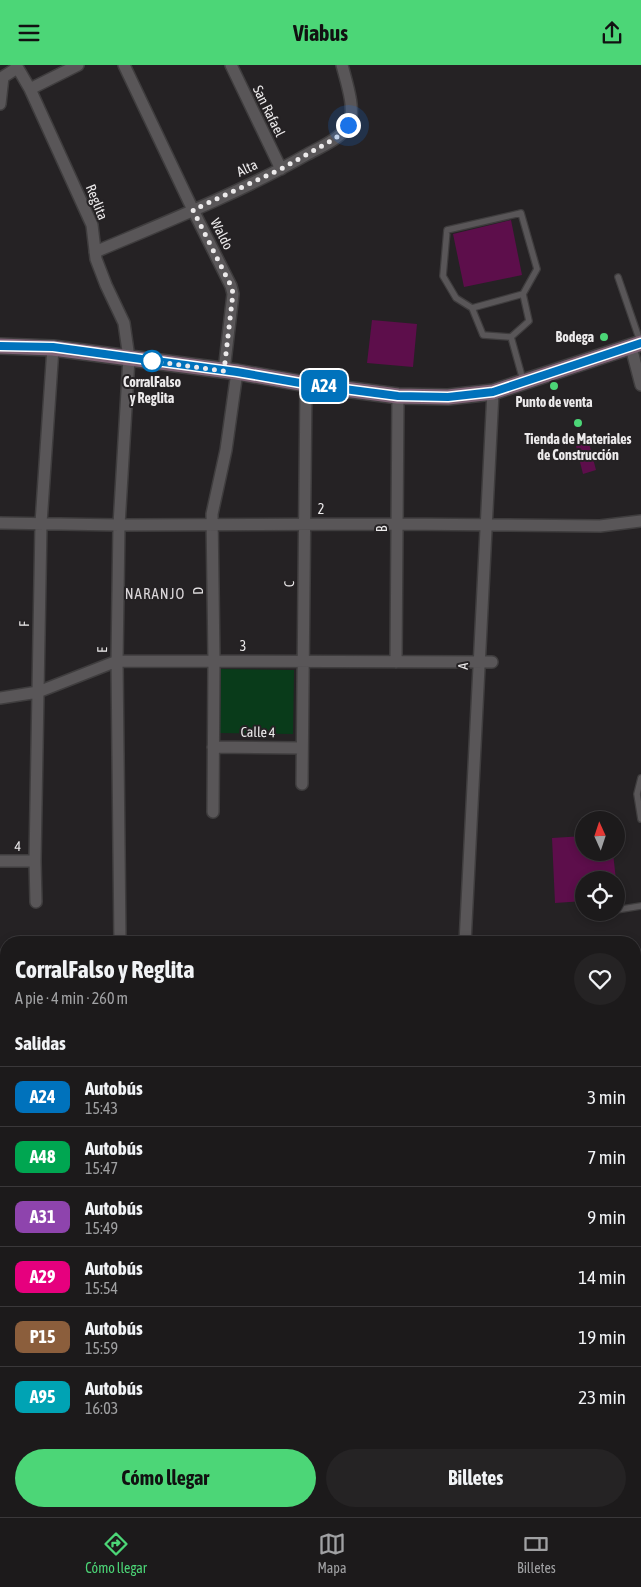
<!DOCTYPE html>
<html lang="es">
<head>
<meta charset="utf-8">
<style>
	:root { --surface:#1c1a1b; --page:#252324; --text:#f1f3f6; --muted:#a0a1a3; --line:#3a383a; --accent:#4cd677 }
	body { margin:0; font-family:"Asap Condensed",sans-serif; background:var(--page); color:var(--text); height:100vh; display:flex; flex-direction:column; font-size:19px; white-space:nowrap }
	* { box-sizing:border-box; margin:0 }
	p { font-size:16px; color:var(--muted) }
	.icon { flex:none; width:28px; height:28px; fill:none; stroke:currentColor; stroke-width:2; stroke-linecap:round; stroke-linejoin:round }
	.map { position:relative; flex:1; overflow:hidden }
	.side { position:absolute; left:0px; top:871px; width:641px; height:581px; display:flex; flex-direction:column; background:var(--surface); border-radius:20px 20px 0 0; box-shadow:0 2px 8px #0003,0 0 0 1px var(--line) }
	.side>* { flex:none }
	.badge { padding:0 10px; border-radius:8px; font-size:18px; line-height:32px }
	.needle { width:32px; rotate:357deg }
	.fabs { position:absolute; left:575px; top:746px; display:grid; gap:10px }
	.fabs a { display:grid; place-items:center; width:50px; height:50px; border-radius:50%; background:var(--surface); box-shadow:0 2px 8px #0003,0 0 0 1px var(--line); font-size:25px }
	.you { position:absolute; width:25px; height:25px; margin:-12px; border:4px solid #fff; border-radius:50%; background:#1a73e8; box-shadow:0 0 0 8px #1a73e833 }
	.map>.badge { position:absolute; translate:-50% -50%; box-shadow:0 0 0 2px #fff }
	h2 { padding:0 15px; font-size:19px; line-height:45px }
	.round { display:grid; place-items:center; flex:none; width:52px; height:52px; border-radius:26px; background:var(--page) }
	.head { display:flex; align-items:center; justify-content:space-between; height:85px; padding:0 15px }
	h1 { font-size:24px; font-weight:700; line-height:38px }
	.primary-button { display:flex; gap:10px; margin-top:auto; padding:10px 15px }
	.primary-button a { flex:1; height:58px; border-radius:30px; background:var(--accent); color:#111; font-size:20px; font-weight:700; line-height:58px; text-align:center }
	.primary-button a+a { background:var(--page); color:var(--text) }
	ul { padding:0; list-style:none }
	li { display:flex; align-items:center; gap:15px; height:60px; padding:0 15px; border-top:1px solid var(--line) }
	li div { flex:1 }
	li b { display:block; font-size:19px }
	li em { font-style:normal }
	li .badge { min-width:55px; font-weight:700; text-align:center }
	header { display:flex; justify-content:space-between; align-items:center; height:65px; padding:0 15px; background:var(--accent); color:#111; font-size:22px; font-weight:700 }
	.tabs { display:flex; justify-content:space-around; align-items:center; height:70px; border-top:1px solid var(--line); background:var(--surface); font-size:14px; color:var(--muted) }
	.tabs a { display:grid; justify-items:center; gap:2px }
	.tabs .on { color:var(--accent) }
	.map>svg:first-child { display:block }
</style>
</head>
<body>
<header><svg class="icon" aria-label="menu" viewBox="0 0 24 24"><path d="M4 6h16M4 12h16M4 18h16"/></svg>Viabus<svg class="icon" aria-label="share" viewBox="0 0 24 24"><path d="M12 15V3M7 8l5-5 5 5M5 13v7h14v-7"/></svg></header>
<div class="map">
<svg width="641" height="1452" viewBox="0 0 641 1452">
	<rect width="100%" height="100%" fill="#252224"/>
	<path fill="#093b1a" d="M 221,604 L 294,605 L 293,669 L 220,668 Z"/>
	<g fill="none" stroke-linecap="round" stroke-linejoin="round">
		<path stroke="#216736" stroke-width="3" d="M 453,1446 L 459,1452"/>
	</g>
	<path fill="#5d0e4b" d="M 511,155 L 522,210 L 464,222 L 453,169 Z
		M 372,255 L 417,259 L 413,302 L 367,298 Z
		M 589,378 L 596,405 L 583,409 L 576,381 Z
		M 584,771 L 584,788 L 613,788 L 616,815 L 584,815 L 584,836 L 555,838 L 552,773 Z"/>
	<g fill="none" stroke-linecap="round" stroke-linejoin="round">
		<defs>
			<path id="lane" d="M 618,212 L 640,276
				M 472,243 L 523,229
				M 511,272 L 483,270 L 472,243 L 456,233 L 443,211 L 447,165 L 521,148 L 537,204 L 523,229 L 529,256 L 511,272 L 523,315
				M 641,713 L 637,729 L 641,754
				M 616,845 L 641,841"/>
			<path id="street" d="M 16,0 L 30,24 L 92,160 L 96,194 L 106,220 L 124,258 L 129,293 L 119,460 L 117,596 L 120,878
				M 124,0 L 193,145 L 231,221 L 233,229 L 224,306
				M 231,0 L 281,104
				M 30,24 L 78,0
				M 0,39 L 3,12 L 17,3
				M 95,187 C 166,157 239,128 306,90 C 320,82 341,74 349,59 C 356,44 346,16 342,0
				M 631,282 L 641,320
				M 0,458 L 119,460 L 398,459 L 600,461 L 641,456
				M 396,597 L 398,331
				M 0,633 L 38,627 L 117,596 L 492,597
				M 213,682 L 302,683
				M 302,719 L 306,319
				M 213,747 L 214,596 L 212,449 L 226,385 L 237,307
				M 0,796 L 35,796
				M 36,837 L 35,796 L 41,458 L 53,283
				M 465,878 L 493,327
				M 635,1079 L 641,1081"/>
			<path id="secondary" d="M 0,281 L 53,283 L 237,307 L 306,319 L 398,331 L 448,332 L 493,327 L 641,278"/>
		</defs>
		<use href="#lane" stroke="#3f3d3e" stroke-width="8"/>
		<use href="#street" stroke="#3f3d3e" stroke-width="14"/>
		<use href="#secondary" stroke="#3f3d3e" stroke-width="18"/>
		<use href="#lane" stroke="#595658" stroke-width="5.5"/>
		<use href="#street" stroke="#595658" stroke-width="11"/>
		<use href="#secondary" stroke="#7f6376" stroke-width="15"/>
	</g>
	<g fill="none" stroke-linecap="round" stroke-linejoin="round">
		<defs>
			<path id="line" d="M 0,281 L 53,282 L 237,307 L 306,319 L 398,331 L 448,332 L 493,327 L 641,278"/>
		</defs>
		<use href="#line" stroke="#fff" stroke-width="11"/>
		<use href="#line" stroke="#0072bc" stroke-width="8"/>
		<path stroke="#eceaeb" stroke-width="5" stroke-dasharray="0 9" d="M 152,296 L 224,306 L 233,228 L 231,221 L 193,145 L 281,104 L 336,73 L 348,60"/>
	</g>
	<g fill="#4cd677" stroke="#252224" stroke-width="2">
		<circle cx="604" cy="272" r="5"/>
		<circle cx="554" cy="321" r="5"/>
		<circle cx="578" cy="358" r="5"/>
	</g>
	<circle fill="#fff" stroke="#0072bc" stroke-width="2.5" cx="152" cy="296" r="10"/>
	<g text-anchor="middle" stroke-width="4" stroke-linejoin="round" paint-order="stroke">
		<g font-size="14" fill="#eceaeb" stroke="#252224">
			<text transform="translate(269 46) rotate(64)" y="5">San Rafael</text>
			<text transform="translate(247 103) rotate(-25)" y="5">Alta</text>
			<text transform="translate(97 137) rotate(68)" y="5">Reglita</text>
			<text transform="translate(222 169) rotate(63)" y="5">Waldo</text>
			<text x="321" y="449">2</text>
			<text transform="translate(382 464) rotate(-90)" y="5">B</text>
			<text transform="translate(289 519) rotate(-89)" y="5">C</text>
			<text transform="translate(198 526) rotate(-91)" y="5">D</text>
			<text transform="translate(24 559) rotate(-89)" y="5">F</text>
			<text x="243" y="586">3</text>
			<text transform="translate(102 585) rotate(-89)" y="5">E</text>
			<text transform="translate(463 601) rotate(-87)" y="5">A</text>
			<text transform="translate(258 667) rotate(1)" y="5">Calle 4</text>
			<text transform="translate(18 781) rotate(1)" y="5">4</text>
		</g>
		<g font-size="14" font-weight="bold" fill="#eceaeb" stroke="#252224">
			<text x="594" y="277" text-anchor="end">Bodega</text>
			<text x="554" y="342">Punto de venta</text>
			<text x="578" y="379">Tienda de Materiales<tspan x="578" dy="16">de Construcción</tspan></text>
		</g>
		<g font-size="14" font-weight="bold" fill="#eceaeb" stroke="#252224">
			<text x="152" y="322">CorralFalso<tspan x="152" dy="16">y Reglita</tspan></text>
		</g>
		<g font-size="15" letter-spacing="1" fill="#d9d5d8" stroke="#252224">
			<text x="155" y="534">NARANJO</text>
		</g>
	</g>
</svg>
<div class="fabs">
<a><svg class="needle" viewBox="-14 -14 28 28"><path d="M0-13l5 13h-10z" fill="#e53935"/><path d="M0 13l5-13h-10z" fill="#a0a1a3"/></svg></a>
<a><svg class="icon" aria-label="locate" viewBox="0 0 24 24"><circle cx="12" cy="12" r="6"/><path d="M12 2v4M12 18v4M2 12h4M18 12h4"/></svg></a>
</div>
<div class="you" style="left:348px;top:60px"></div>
<b class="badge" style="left:324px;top:321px;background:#0072bc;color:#fff">A24</b>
<section class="side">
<div class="head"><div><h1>CorralFalso y Reglita</h1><p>A pie · 4 min · 260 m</p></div><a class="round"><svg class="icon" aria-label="heart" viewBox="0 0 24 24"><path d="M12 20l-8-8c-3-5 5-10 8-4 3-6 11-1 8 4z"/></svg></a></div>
<h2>Salidas</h2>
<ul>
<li><span class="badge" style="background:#0072bc;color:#fff">A24</span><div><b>Autobús</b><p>15:43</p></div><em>3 min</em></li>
<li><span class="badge" style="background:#00a651;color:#fff">A48</span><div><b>Autobús</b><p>15:47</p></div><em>7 min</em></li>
<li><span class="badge" style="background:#8e44ad;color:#fff">A31</span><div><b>Autobús</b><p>15:49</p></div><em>9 min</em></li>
<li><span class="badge" style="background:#e6007e;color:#fff">A29</span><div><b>Autobús</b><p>15:54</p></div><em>14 min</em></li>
<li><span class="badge" style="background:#8b5e3c;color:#fff">P15</span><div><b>Autobús</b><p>15:59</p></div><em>19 min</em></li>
<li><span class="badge" style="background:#00a3b4;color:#fff">A95</span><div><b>Autobús</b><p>16:03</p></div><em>23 min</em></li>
</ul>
<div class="primary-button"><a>Cómo llegar</a><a>Billetes</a></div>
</section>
</div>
<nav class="tabs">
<a class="on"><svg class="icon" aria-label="directions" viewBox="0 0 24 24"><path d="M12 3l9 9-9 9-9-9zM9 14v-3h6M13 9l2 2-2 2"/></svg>Cómo llegar</a>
<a><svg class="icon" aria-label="map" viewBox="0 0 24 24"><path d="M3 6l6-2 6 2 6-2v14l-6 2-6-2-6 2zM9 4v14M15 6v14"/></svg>Mapa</a>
<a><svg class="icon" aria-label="tickets" viewBox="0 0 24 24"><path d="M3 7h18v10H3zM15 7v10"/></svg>Billetes</a>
</nav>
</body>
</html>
